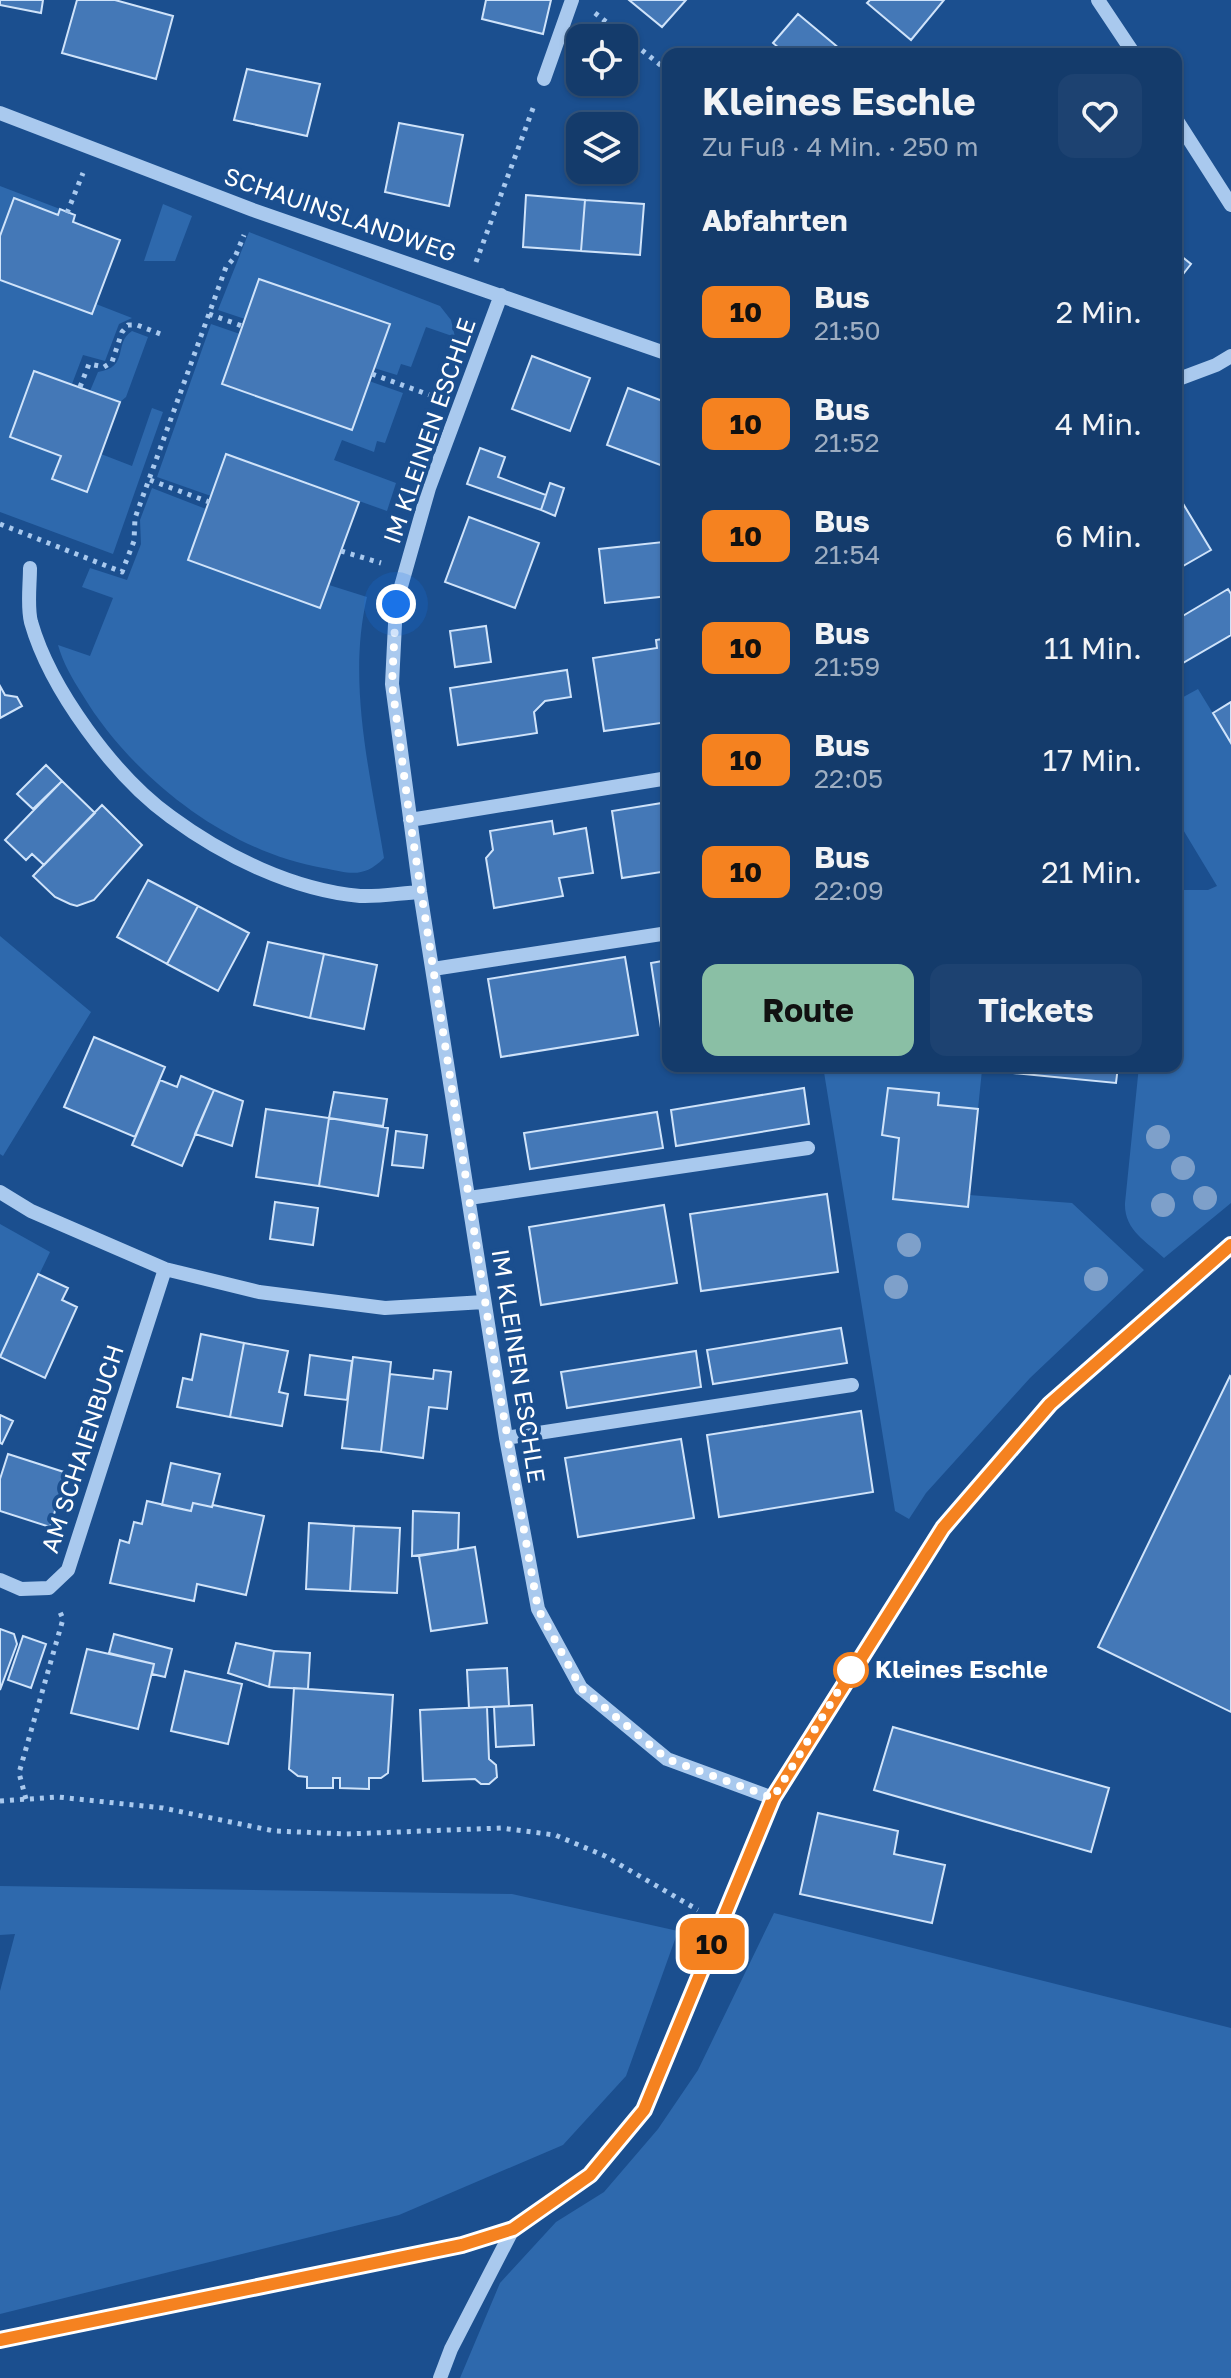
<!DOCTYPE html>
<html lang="de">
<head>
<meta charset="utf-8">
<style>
	:root { --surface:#143b6b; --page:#1d4271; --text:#f1f3f6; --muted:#9dadc1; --line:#33557e; --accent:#8abfa5 }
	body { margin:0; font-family:"Golos Text",sans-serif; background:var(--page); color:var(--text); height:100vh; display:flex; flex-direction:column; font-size:30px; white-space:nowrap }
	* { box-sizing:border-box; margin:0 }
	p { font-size:26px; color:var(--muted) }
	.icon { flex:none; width:44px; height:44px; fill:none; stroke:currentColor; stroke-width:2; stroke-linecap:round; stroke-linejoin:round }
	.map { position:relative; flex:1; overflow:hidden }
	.drawer { position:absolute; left:662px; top:48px; width:520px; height:1024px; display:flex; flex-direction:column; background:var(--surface); border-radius:16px; box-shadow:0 2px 6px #0004,0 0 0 2px var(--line) }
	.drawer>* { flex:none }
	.badge { padding:0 16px; border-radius:12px; font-size:28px; line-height:52px }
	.tools { position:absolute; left:566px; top:24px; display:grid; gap:16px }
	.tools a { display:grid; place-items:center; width:72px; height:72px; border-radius:16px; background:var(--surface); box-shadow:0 2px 6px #0004,0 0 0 2px var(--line); font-size:40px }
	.you { position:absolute; width:40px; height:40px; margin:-20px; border:6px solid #fff; border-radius:50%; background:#1a73e8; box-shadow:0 0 0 12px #1a73e833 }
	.map>.badge { position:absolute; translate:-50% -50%; box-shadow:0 0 0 4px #fff }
	h2 { padding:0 40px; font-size:30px; line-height:72px }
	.round { display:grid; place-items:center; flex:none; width:84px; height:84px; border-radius:16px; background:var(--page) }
	.head { display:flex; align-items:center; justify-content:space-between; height:136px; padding:0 40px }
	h1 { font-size:38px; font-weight:700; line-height:60px }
	.action { display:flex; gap:16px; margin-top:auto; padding:16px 40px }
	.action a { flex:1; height:92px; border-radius:16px; background:var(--accent); color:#111; font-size:32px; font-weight:700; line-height:92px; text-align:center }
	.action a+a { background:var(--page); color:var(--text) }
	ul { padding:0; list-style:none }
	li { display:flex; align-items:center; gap:24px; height:112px; padding:0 40px }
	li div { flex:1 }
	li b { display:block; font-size:30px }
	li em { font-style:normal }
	li .badge { min-width:88px; font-weight:700; text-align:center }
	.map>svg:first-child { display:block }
</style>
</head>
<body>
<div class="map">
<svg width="1231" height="2378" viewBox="0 0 1231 2378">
	<rect width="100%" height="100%" fill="#1b4f8f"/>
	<path fill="#2e69ad" d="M 0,186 L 60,209 L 58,215 L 14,199 L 0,236 Z
		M 163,204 L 192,216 L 175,261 L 144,261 Z
		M 249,232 L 440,306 L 451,320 L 455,337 L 426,327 L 411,367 L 401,364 L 397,375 L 374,368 L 389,324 L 260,279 L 245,319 L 218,310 Z
		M 0,280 L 92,314 L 96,304 L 132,318 L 119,324 L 105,361 L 83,355 L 72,384 L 34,371 L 10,437 L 61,456 L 53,479 L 87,492 L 101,454 L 132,466 L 152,408 L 163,412 L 113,554 L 0,512 Z
		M 211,324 L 240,334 L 223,385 L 352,429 L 369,381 L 403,393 L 385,443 L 377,441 L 374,452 L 342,440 L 334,460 L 396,483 L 387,511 L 227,454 L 211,496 L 157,477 Z
		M 132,331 L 148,337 L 126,397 L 120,402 L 90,391 L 98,372 C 130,367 113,343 132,331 Z
		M 152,488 L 206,509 L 189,561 L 320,607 L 329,585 L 367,597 C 347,682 370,773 384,858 C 363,879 350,873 323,868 C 227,852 131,776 82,694 C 72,678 63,663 58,645 L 90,656 L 113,598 L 82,587 L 90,568 L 127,580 L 141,544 L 140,520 Z
		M 1198,689 L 1231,743 L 1231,1203 L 1164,1258 C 1146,1241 1124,1230 1125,1203 L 1139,1066 L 1176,1066 L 1176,890 L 1208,890 L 1217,886 L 1176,818 L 1176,701 Z
		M 0,936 L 91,1012 L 3,1156 L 0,1154 Z
		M 823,1066 L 977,1066 L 977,1069 L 982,1070 L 978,1109 L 938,1105 L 938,1093 L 888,1089 L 882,1135 L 899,1138 L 893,1199 L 968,1207 L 969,1195 L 1072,1203 L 1144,1270 L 1030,1378 L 926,1493 L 909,1519 L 895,1511 Z
		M 0,1224 L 50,1252 L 0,1356 Z
		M 0,1886 L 512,1894 L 678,1931 L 626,2076 L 563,2145 L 399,2215 L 0,2314 L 0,1991 L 15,1934 L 0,1935 Z
		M 774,1913 L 1231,2028 L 1231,2378 L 460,2378 L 500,2283 L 556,2222 L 604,2192 L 658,2129 L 698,2070 Z"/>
	<path fill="#4478b7" stroke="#cfe3fa" stroke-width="2" d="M 0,0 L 43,0 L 41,13 L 0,5 Z
		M 77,0 L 115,0 L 173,16 L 156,79 L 62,53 Z
		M 486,0 L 551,0 L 543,34 L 482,19 Z
		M 629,0 L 686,0 L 662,27 Z
		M 870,0 L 944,0 L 911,40 L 867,3 Z
		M 798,14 L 846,54 L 786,54 L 773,43 Z
		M 247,69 L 320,84 L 307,136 L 234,120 Z
		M 399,123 L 463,135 L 449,206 L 385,192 Z
		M 526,195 L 585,200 L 581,251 L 523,247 Z
		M 14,198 L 58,215 L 60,209 L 75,215 L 73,222 L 120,240 L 92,314 L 0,280 L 0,236 Z
		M 585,200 L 644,204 L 640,255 L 581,251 Z
		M 1176,252 L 1191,264 L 1176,283 Z
		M 259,279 L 390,324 L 352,430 L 222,384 Z
		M 532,356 L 590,378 L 570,431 L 512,409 Z
		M 34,371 L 120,402 L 87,492 L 52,479 L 61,456 L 10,437 Z
		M 628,388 L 668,403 L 668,455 L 663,466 L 607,445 Z
		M 480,448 L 505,457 L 498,477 L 546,495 L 541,510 L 467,484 Z
		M 226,454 L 359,502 L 320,608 L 188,560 Z
		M 550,483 L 564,488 L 555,516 L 541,510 Z
		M 1176,492 L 1211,550 L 1176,570 Z
		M 469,517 L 539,543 L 515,608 L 445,582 Z
		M 663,542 L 668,596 L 605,603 L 599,549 Z
		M 1228,589 L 1231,594 L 1231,635 L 1176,667 L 1176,620 Z
		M 486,626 L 491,662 L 455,667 L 450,631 Z
		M 668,638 L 668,722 L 604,731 L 593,658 L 657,648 L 656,640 Z
		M 567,670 L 571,697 L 545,701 L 534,712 L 537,733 L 458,745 L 450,688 Z
		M 0,686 L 5,695 L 17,697 L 22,706 L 0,718 Z
		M 1231,702 L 1231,743 L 1213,713 Z
		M 46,765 L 62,781 L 33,809 L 17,794 Z
		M 62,781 L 95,813 L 44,865 L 32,854 L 26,860 L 5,840 Z
		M 668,802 L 668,871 L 622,878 L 612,811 Z
		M 102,805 L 142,845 L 94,900 L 77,906 L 70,904 L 55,897 L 33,876 Z
		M 552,821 L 554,834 L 586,828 L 593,873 L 559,878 L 563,896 L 494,908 L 486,858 L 493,850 L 490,831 Z
		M 148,880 L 198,906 L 167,964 L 117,937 Z
		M 198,906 L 249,933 L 218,991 L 167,964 Z
		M 268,942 L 324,954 L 310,1018 L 254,1005 Z
		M 324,954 L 377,965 L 364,1029 L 310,1018 Z
		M 625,957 L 638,1035 L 501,1057 L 488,979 Z
		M 668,960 L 668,1040 L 663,1041 L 651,963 Z
		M 94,1037 L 165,1067 L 135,1137 L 64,1107 Z
		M 977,1066 L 1118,1066 L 1116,1083 L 982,1070 L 977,1069 Z
		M 181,1076 L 214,1090 L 182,1166 L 132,1145 L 160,1080 L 177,1087 Z
		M 804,1088 L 809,1124 L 676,1146 L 671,1110 Z
		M 888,1088 L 939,1093 L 938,1105 L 978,1109 L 968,1207 L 893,1199 L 899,1138 L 882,1135 Z
		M 214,1090 L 243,1101 L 232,1146 L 195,1134 Z
		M 334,1092 L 387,1099 L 383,1126 L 329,1118 Z
		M 266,1109 L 329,1118 L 319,1186 L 256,1177 Z
		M 657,1112 L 663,1148 L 530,1169 L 524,1133 Z
		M 329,1118 L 388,1128 L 378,1196 L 319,1186 Z
		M 396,1131 L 427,1135 L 423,1168 L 392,1165 Z
		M 827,1194 L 838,1272 L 701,1291 L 690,1214 Z
		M 275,1202 L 318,1208 L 313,1245 L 270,1239 Z
		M 664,1205 L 677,1283 L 541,1305 L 529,1227 Z
		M 38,1274 L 68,1288 L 62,1300 L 77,1307 L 45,1378 L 0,1357 Z
		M 841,1328 L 847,1363 L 713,1384 L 707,1350 Z
		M 201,1334 L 244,1343 L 230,1417 L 177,1407 L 183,1378 L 192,1380 Z
		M 244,1343 L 288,1351 L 279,1392 L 288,1394 L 282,1426 L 230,1417 Z
		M 696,1351 L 701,1387 L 567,1408 L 561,1372 Z
		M 310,1355 L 352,1361 L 347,1400 L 305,1395 Z
		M 353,1357 L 391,1362 L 381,1452 L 342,1448 Z
		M 434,1370 L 451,1372 L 447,1409 L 429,1407 L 423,1458 L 381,1452 L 390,1374 L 433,1379 Z
		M 1230,1376 L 1231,1377 L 1231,1712 L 1098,1647 Z
		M 861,1411 L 873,1492 L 719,1517 L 707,1435 Z
		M 0,1415 L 13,1421 L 2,1444 L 0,1443 Z
		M 681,1439 L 694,1518 L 578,1537 L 565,1458 Z
		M 8,1454 L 67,1473 L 50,1527 L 0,1511 L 0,1479 Z
		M 171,1463 L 220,1474 L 212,1507 L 193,1503 L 191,1511 L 162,1505 Z
		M 147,1501 L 191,1511 L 193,1503 L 212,1507 L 213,1505 L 264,1516 L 246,1595 L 197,1584 L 194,1601 L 110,1583 L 120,1540 L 129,1543 L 134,1522 L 142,1524 Z
		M 413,1511 L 459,1513 L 458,1550 L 412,1556 Z
		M 309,1523 L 354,1526 L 350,1591 L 306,1589 Z
		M 354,1526 L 400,1528 L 397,1593 L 350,1591 Z
		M 475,1547 L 487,1623 L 431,1631 L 419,1556 Z
		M 0,1629 L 14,1634 L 17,1644 L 0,1690 Z
		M 114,1634 L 172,1649 L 165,1677 L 152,1674 L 154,1664 L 109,1653 Z
		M 23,1636 L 46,1644 L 31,1688 L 8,1680 Z
		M 236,1643 L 274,1651 L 269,1687 L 228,1673 Z
		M 87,1649 L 154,1664 L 138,1729 L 71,1713 Z
		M 274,1651 L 310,1653 L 308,1689 L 269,1687 Z
		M 507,1668 L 509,1706 L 469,1708 L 467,1670 Z
		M 185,1671 L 242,1684 L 228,1744 L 171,1731 Z
		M 294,1688 L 393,1695 L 388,1773 L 381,1778 L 369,1778 L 369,1789 L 340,1788 L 340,1778 L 333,1778 L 333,1788 L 307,1788 L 307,1777 L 298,1776 L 289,1769 Z
		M 532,1705 L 534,1745 L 496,1747 L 494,1707 Z
		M 487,1707 L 489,1759 L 496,1765 L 497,1777 L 489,1784 L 481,1784 L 475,1779 L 423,1781 L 420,1710 Z
		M 893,1727 L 1109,1788 L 1091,1852 L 874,1790 Z
		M 818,1813 L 898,1831 L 894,1854 L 945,1865 L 932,1923 L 800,1894 Z"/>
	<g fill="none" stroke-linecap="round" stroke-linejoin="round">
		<path stroke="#a9c9ee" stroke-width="5" stroke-dasharray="4 6" stroke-linecap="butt" d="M 595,13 L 668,71
			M 67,213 L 83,173
			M 476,262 L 535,103
			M 209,314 L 242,326
			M 372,374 L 435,397
			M 80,387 L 89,364 L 104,367 L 112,362 L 122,332 L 128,325 L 137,325 L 163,335
			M 150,480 L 209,502
			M 0,524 L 122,572 L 134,541 L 135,518 L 226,267 L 235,257 L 244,235
			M 341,551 L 381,563
			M 26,1799 L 19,1773 L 63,1619 L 60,1612
			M 0,1801 L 58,1797 L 163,1808 L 274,1831 L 346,1834 L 501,1828 L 555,1835 L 605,1856 L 698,1910"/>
		<path stroke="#a9c9ee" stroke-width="14" d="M 1098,0 L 1134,54
			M 544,79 L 572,0
			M 0,113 L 253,210 L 668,354
			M 1176,119 L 1231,205
			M 501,295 L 429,488 L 396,604 L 392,684 L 420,892 L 506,1438 L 538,1609 L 581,1688 L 667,1759 L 773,1798
			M 1176,380 L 1216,365 L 1231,356
			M 30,568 C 30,585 27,606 31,622 C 50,689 115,777 171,817 C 224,856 293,890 360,896 C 379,897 401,893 420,892
			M 410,820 L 668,778
			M 433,969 L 668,933
			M 0,1192 L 31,1211 L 165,1269 L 259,1292 L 385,1308 L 484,1302
			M 469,1198 L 808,1148
			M 506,1438 L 852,1385
			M 0,1580 L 21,1589 L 49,1588 L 68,1570 L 165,1269
			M 0,2340 L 462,2245 L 513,2229 L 590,2175 L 644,2110 L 773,1798 L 943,1528 L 1050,1404 L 1231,1245
			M 440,2378 L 451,2349 L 513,2229"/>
	</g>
	<g fill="#7ea0ca">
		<circle cx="1158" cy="1137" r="12"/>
		<circle cx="1183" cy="1168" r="12"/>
		<circle cx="1205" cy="1198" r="12"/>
		<circle cx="1163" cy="1205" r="12"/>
		<circle cx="909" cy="1245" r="12"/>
		<circle cx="1096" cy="1279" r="12"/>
		<circle cx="896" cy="1287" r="12"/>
	</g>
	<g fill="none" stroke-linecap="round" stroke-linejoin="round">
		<defs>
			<path id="line" d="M 0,2340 L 462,2245 L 513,2229 L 590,2175 L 644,2110 L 773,1798 L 943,1528 L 1050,1404 L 1231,1245"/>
		</defs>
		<use href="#line" stroke="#fff" stroke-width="18"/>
		<use href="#line" stroke="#f58220" stroke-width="12"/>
		<path stroke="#fff" stroke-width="8" stroke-dasharray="0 14.4" d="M 396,604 L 392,684 L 410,820 L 498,1384 L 538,1609 L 581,1688 L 667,1759 L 773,1798 L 851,1670"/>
	</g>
	<circle fill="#fff" stroke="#f58220" stroke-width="4" cx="851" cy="1670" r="16"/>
	<g text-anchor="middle" stroke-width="8" stroke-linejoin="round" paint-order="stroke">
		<g font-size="24" fill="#fff" stroke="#1b4f8f">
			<text transform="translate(340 215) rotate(19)" y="8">SCHAUINSLANDWEG</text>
			<text transform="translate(430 431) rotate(-71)" y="8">IM KLEINEN ESCHLE</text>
			<text transform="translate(518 1366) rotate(81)" y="8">IM KLEINEN ESCHLE</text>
			<text transform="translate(83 1449) rotate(-72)" y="8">AM SCHAIENBUCH</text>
		</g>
		<g font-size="24" font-weight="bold" fill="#fff" stroke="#1b4f8f" text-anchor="start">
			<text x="875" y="1678">Kleines Eschle</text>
		</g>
	</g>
</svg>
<div class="tools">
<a><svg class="icon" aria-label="locate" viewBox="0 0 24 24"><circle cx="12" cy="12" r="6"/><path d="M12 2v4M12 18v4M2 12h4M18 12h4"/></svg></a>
<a><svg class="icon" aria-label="layers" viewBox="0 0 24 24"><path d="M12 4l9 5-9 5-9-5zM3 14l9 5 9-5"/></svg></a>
</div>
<div class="you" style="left:396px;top:604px"></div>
<b class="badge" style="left:712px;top:1944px;background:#f58220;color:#111">10</b>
<section class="drawer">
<div class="head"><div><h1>Kleines Eschle</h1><p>Zu Fuß · 4 Min. · 250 m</p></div><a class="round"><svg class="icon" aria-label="heart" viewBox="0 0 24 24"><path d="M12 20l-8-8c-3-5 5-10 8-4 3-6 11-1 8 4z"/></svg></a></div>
<h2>Abfahrten</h2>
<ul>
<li><span class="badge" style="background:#f58220;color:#111">10</span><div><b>Bus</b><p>21:50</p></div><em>2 Min.</em></li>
<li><span class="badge" style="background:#f58220;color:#111">10</span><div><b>Bus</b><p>21:52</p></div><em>4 Min.</em></li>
<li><span class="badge" style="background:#f58220;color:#111">10</span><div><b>Bus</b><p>21:54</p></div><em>6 Min.</em></li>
<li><span class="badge" style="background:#f58220;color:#111">10</span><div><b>Bus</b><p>21:59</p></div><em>11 Min.</em></li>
<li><span class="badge" style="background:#f58220;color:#111">10</span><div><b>Bus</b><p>22:05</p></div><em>17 Min.</em></li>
<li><span class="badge" style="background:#f58220;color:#111">10</span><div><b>Bus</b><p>22:09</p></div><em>21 Min.</em></li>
</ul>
<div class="action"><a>Route</a><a>Tickets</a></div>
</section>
</div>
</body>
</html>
